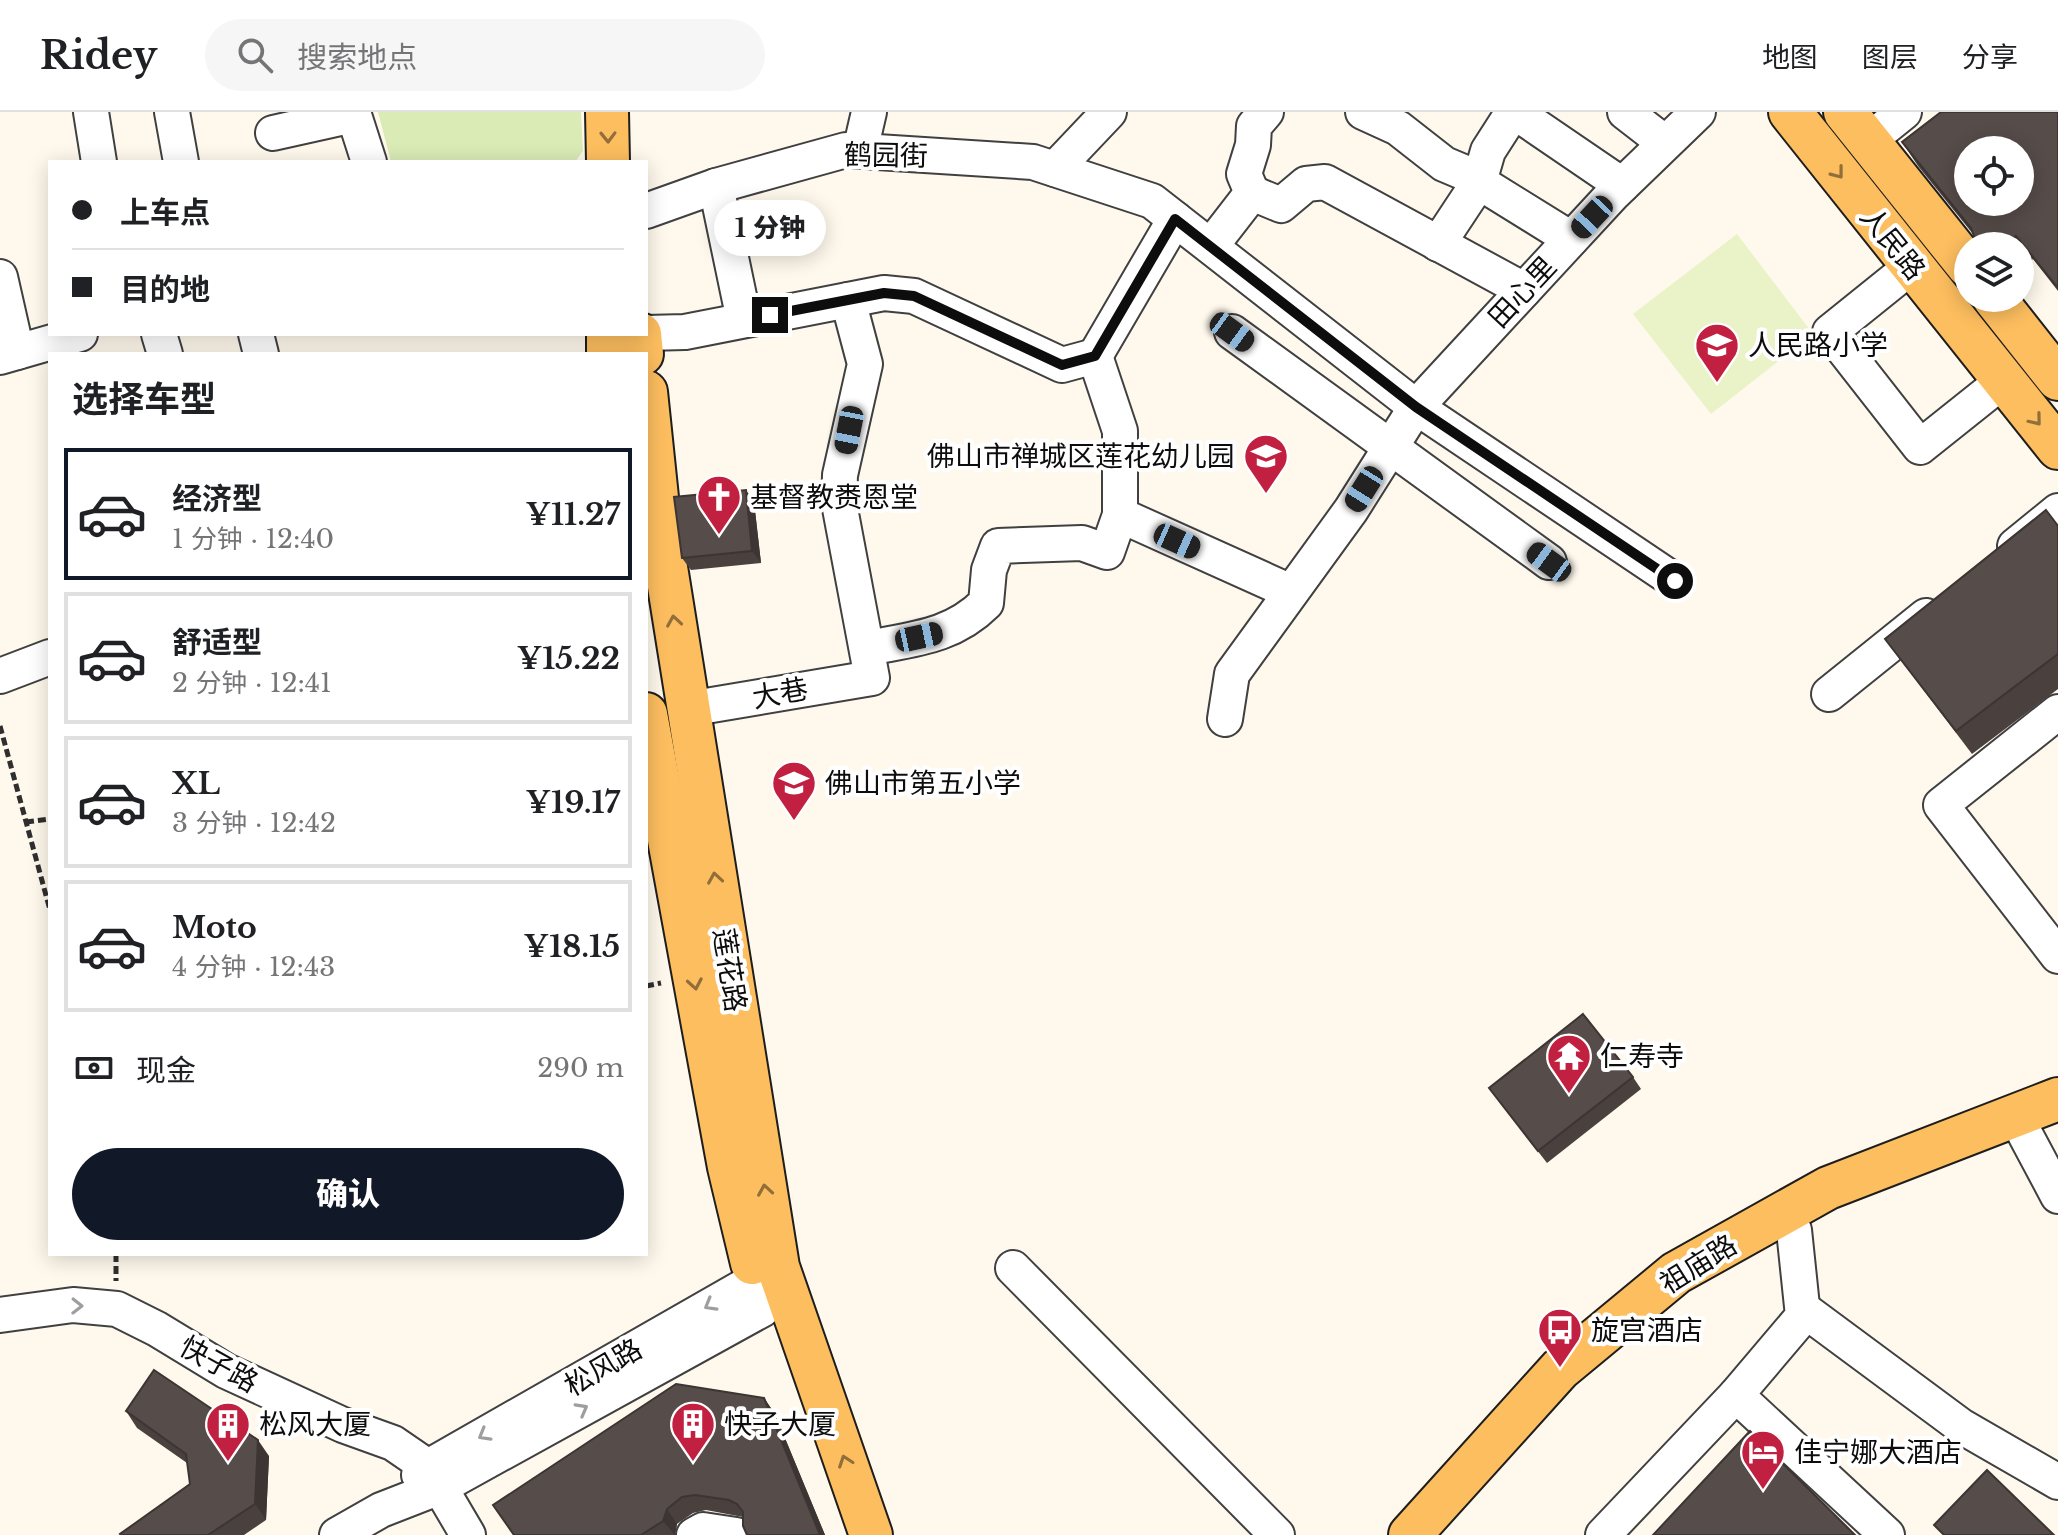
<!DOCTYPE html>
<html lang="zh">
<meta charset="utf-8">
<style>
:root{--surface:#fff;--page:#f6f6f6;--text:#202124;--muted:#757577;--line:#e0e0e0;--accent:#111827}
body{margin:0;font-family:"Libre Baskerville","Noto Sans SC",serif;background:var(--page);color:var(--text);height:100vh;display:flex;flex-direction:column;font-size:30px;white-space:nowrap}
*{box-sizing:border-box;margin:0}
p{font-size:26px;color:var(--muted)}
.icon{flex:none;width:44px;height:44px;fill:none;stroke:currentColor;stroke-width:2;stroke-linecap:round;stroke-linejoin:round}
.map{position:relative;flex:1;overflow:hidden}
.sheet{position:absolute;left:48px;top:240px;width:600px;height:904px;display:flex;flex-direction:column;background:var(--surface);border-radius:0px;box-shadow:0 4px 20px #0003}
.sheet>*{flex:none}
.hud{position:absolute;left:48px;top:48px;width:600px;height:176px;border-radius:0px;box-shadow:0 4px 20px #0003;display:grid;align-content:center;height:176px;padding:0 24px;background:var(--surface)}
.controls{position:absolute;left:1954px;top:24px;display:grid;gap:16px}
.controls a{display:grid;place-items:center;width:80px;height:80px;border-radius:50%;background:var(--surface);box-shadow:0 4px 20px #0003;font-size:40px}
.end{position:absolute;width:36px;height:36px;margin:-18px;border:10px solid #0d0d0d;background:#fff;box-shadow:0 0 0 4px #fff}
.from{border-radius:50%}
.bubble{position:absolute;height:56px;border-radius:28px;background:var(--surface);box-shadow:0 4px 20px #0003;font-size:26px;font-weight:800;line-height:56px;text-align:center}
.car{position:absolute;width:24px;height:48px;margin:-24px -12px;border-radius:10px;box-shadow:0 0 6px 2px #0007;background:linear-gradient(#222 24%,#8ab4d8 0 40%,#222 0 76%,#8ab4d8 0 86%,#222 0)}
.hud b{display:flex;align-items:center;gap:28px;height:76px;font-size:30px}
.hud b+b{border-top:2px solid var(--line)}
.hud i{width:20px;height:20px;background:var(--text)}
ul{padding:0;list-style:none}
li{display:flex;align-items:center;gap:24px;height:132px;margin:0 16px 12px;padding:0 8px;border:4px solid var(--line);border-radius:0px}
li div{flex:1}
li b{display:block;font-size:30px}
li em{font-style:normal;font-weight:800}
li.on{border-color:var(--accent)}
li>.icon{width:72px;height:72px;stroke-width:1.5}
h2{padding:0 24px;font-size:36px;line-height:96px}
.pay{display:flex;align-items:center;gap:20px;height:88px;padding:0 24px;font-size:30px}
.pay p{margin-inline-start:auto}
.action{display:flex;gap:16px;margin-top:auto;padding:16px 24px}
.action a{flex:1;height:92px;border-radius:48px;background:var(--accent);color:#fff;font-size:32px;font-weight:800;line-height:92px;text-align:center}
header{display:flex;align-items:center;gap:48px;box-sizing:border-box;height:112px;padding:0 40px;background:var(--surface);border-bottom:2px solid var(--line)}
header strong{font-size:38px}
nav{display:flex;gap:44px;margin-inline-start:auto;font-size:28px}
.search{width:560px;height:72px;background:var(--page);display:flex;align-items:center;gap:20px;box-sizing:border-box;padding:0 28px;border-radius:44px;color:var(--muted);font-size:30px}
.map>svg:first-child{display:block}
.green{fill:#daebb6}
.pitch{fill:#eaf2c8}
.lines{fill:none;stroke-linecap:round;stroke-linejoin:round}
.minor-casing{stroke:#404040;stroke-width:38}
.major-casing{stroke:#1e1e1e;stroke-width:46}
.path{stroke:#2f2f2f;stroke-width:5;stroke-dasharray:8 4;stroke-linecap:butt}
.minor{stroke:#fff;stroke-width:34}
.major{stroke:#fdbe5f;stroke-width:42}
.wall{fill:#4a413f}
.shaded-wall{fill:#3c3533}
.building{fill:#564c49;stroke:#3c3533;stroke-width:2;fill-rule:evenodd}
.oneway{stroke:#916e3a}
.oneway2{stroke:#9e9e9e}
.route{stroke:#0d0d0d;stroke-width:10}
.labels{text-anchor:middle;stroke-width:8;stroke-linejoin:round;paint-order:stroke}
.street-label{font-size:28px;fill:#0d0d0d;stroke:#fff}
.poi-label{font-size:28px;fill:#0d0d0d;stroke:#fff;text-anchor:start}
</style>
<header>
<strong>Ridey</strong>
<div class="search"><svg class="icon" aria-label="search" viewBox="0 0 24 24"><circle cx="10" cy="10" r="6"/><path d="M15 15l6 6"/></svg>搜索地点</div>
<nav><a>地图</a><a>图层</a><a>分享</a></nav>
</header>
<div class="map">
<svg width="2058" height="1423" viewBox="0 0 2058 1423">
<rect width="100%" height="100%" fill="#fff9ed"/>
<polygon class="green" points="378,0 581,0 583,39 575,50 391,50"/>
<polygon class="pitch" points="1737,122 1813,222 1711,302 1633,202"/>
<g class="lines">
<g class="minor-casing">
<g id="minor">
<polyline points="91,0 99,50"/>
<polyline points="172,0 181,50"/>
<polyline points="353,0 369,50"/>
<polyline points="1363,0 1398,16 1444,52 1463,60 1571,127"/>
<polyline points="1515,0 1622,73"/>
<polyline points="1625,0 1665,31"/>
<polyline points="273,21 354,3"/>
<polyline points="1868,29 1904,0"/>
<polyline points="860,39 869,0"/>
<polyline points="1055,57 1109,0"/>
<polyline points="716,74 744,208"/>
<polyline points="1252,81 1281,93 1306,72 1325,70 1524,178"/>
<polyline points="646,99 716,74 846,38 1033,50 1152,89 1416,295 1675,469"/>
<polyline points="1438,132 1479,70 1488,39 1513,0"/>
<polyline points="1211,134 1252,81 1244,62 1253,33 1254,14 1266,0"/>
<polyline points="1912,154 1830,220 1920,335 2004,268"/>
<polyline points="0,165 17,240"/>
<polyline points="1232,220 1549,450"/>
<polyline points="646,221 685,220 884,181 914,184 1062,253 1095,244"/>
<polyline points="159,222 165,242"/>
<polyline points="256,222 261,242"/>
<polyline points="1095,244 1175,107"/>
<polyline points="0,245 80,222"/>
<polyline points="1120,403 1291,480"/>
<polyline points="2015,434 2058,399"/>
<path d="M868,536C913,527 952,525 986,491L989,458L998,434L1082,431L1107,440L1120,403V319L1095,244"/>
<polyline points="0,564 50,545"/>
<polyline points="1829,582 1926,504"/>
<polyline points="688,597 872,566 839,391 840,363 865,252 848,188"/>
<polyline points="2058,600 1941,693 2058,844"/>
<polyline points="1225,607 1232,562 1351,398 1416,295 1613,82 1698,0"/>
<polyline points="2025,1022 2058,1084"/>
<polyline points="1794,1118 1803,1204 1736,1283 1887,1423"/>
<polyline points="1013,1156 1277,1423"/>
<polyline points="1803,1197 1961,1314 2058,1370"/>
<polyline points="0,1203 73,1193 117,1197 157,1217 226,1259 343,1313 393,1331 428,1355 468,1423"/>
<polyline points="419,1363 428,1355 778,1155"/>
<polyline points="337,1423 381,1398 440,1375 763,1197"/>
<polyline points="694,1423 703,1418 736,1423"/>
<polyline points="1603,1423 1736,1283"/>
</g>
</g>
<g class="major-casing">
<g id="major">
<polyline points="607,0 608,50"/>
<polyline points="1790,0 2058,336"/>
<polyline points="1845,0 1968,154"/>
<polyline points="1994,186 2058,267"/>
<polyline points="640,222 642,242"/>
<polyline points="608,242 608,222"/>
<polyline points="646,280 661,424 778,1155 871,1423"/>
<polyline points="646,602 729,1055 752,1151"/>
<polyline points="1410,1423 1560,1257 1676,1161 1828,1076 2058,987"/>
</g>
</g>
<g class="path">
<polyline points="0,614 50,798"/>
<polyline points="26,710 50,707"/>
<polyline points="646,874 661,871"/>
<polyline points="116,1142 116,1169"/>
</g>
<use href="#minor" class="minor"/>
<use href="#major" class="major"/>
</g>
<g class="wall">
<polygon points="2058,0 2058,179 2033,147 2020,156 2020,134 1975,134 1975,127 1973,122 1918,54 1902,30"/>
<polygon points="754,390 761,451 691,458 682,446"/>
<polygon points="2058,414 2058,577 1972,642 1885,527"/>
<polygon points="1633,965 1641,977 1547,1051 1489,976"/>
<polygon points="764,1286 775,1302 825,1423 747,1423 743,1405 706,1398 693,1401 677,1412 675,1423 514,1423"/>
<polygon points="126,1299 269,1344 266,1408 244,1423 121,1423 190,1372 187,1351 137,1316"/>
</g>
<g class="shaded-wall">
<polygon points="746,378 754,390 761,451 752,439"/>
<polygon points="764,1286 775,1302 825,1423 820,1423"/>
<polygon points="258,1328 269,1344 266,1408 255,1392"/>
<polygon points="667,1397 677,1412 675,1423 663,1409"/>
</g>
<g class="building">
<path d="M1941,0H2058V176L2016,124L2002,134H1975V127L1971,116L1902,30ZM1968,38H2020V90H1968Z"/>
<polygon points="746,378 752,439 682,446 674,385"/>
<polygon points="2046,398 2058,414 2058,542 1956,619 1885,527"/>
<polygon points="1583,902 1633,965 1538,1039 1489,976"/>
<polygon points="154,1258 258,1328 255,1392 208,1423 121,1423 120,1422 190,1372 186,1342 126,1299"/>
<polygon points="676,1272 764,1286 820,1423 747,1423 743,1414 743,1400 737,1392 729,1388 695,1383 682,1385 667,1397 663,1409 641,1423 514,1423 493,1393"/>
<polygon points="1750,1319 1855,1423 1653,1423"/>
<polygon points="1987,1358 2054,1423 1944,1423 1934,1413"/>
</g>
<defs><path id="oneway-chevron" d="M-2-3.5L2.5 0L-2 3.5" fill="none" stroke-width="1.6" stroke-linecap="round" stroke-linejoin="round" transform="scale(2)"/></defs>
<g class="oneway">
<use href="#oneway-chevron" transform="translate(608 25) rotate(89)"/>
<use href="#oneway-chevron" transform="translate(1838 61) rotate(52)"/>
<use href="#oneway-chevron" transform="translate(2036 308) rotate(51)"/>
<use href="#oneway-chevron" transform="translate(674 509) rotate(-99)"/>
<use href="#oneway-chevron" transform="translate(715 766) rotate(-99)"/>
<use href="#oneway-chevron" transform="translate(695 872) rotate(80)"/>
<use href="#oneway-chevron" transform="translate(765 1078) rotate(-99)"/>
<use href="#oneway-chevron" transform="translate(845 1349) rotate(-109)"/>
</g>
<g class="oneway2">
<use href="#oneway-chevron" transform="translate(710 1193) rotate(150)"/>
<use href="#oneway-chevron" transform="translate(77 1194) rotate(1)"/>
<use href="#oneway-chevron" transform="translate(582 1297) rotate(-29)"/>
<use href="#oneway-chevron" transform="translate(484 1323) rotate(150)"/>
</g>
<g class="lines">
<polyline class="route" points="770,203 884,181 914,184 1062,253 1095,244 1175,107 1416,295 1675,469"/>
</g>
<defs>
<g id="school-pin" transform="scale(2.3)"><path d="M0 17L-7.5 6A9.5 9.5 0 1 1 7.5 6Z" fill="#c22041" stroke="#fff"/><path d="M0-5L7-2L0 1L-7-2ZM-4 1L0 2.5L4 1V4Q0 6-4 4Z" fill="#fff"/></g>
<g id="church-pin" transform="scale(2.3)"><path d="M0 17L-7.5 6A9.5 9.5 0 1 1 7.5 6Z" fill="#c22041" stroke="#fff"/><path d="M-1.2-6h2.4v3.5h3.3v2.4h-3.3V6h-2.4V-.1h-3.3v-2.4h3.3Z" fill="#fff"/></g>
<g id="temple-pin" transform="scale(2.3)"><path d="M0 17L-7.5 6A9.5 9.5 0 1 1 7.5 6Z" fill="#c22041" stroke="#fff"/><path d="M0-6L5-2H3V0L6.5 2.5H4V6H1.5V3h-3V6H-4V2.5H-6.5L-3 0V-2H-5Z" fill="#fff"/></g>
<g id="bus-pin" transform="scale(2.3)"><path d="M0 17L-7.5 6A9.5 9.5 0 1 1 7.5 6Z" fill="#c22041" stroke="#fff"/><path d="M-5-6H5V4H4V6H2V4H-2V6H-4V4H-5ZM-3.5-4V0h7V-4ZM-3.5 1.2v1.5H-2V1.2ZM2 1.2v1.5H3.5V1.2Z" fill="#fff"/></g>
<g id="building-pin" transform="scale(2.3)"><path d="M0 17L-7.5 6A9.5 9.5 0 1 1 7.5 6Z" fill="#c22041" stroke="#fff"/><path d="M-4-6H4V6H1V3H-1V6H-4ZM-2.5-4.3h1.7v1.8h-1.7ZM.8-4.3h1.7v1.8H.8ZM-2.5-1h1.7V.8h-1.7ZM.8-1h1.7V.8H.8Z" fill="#fff"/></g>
<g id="hotel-pin" transform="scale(2.3)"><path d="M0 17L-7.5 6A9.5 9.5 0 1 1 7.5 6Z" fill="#c22041" stroke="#fff"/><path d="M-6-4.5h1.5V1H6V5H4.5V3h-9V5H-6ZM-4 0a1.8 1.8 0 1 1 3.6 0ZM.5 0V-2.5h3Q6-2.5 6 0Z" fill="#fff"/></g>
</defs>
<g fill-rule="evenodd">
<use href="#school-pin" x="1717" y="233"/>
<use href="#school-pin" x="1266" y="344"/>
<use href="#church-pin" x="719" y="385"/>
<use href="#school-pin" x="794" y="671"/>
<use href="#temple-pin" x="1569" y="944"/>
<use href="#bus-pin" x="1560" y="1218"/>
<use href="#building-pin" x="228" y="1312"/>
<use href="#building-pin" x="693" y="1312"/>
<use href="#hotel-pin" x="1763" y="1340"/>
</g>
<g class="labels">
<g class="street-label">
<text transform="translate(886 43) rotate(1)" y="10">鹤园街</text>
<text transform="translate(1893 131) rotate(51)" y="10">人民路</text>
<text transform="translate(1522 180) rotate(-47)" y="10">田心里</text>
<text transform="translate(780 581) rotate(-10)" y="10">大巷</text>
<text transform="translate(730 858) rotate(81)" y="10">莲花路</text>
<text transform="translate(1698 1152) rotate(-32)" y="10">祖庙路</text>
<text transform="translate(219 1252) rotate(29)" y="10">快子路</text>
<text transform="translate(603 1255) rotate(-30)" y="10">松风路</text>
</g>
<g class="poi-label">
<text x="1748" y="243">人民路小学</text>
<text x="1235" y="354" text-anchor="end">佛山市禅城区莲花幼儿园</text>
<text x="750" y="395">基督教赉恩堂</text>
<text x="825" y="681">佛山市第五小学</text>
<text x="1600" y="954">仁寿寺</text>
<text x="1591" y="1228">旋宫酒店</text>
<text x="259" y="1322">松风大厦</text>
<text x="724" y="1322">快子大厦</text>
<text x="1794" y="1350">佳宁娜大酒店</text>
</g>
</g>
</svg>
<div class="controls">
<a><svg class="icon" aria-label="locate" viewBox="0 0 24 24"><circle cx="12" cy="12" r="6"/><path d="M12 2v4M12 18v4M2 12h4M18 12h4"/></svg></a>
<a><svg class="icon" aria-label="layers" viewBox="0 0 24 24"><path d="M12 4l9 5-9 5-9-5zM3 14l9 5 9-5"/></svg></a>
</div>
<i class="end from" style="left:1675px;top:469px"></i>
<i class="end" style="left:770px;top:203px"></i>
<div class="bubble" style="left:714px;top:88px;width:112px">1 分钟</div>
<i class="car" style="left:1592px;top:105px;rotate:223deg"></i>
<i class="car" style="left:1232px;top:220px;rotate:126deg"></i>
<i class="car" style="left:849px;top:318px;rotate:191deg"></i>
<i class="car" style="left:1364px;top:377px;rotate:212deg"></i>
<i class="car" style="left:1177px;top:429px;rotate:114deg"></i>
<i class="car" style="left:1549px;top:450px;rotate:306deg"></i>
<i class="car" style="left:919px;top:525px;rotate:78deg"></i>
<div class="hud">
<b><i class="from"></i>上车点</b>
<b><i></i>目的地</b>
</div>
<section class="sheet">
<h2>选择车型</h2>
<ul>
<li class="on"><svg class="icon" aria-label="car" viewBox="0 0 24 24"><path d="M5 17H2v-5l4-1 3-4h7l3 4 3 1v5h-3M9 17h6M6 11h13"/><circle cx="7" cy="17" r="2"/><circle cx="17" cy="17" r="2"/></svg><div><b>经济型</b><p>1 分钟 · 12:40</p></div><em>¥11.27</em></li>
<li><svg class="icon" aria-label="car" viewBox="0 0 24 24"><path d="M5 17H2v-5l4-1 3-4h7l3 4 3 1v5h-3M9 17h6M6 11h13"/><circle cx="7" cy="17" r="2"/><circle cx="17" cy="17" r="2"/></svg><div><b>舒适型</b><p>2 分钟 · 12:41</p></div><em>¥15.22</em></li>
<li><svg class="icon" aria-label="car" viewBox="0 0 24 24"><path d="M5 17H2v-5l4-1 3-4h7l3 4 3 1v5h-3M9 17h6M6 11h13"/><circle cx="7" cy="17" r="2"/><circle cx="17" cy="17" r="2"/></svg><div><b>XL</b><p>3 分钟 · 12:42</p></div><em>¥19.17</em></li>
<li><svg class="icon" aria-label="car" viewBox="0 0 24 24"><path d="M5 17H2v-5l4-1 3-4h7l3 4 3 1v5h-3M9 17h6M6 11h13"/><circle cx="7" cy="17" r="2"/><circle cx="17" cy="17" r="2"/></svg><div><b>Moto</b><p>4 分钟 · 12:43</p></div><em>¥18.15</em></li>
</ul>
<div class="pay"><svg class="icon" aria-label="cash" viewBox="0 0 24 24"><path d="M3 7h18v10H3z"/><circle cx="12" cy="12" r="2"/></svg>现金<p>290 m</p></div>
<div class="action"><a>确认</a></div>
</section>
</div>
